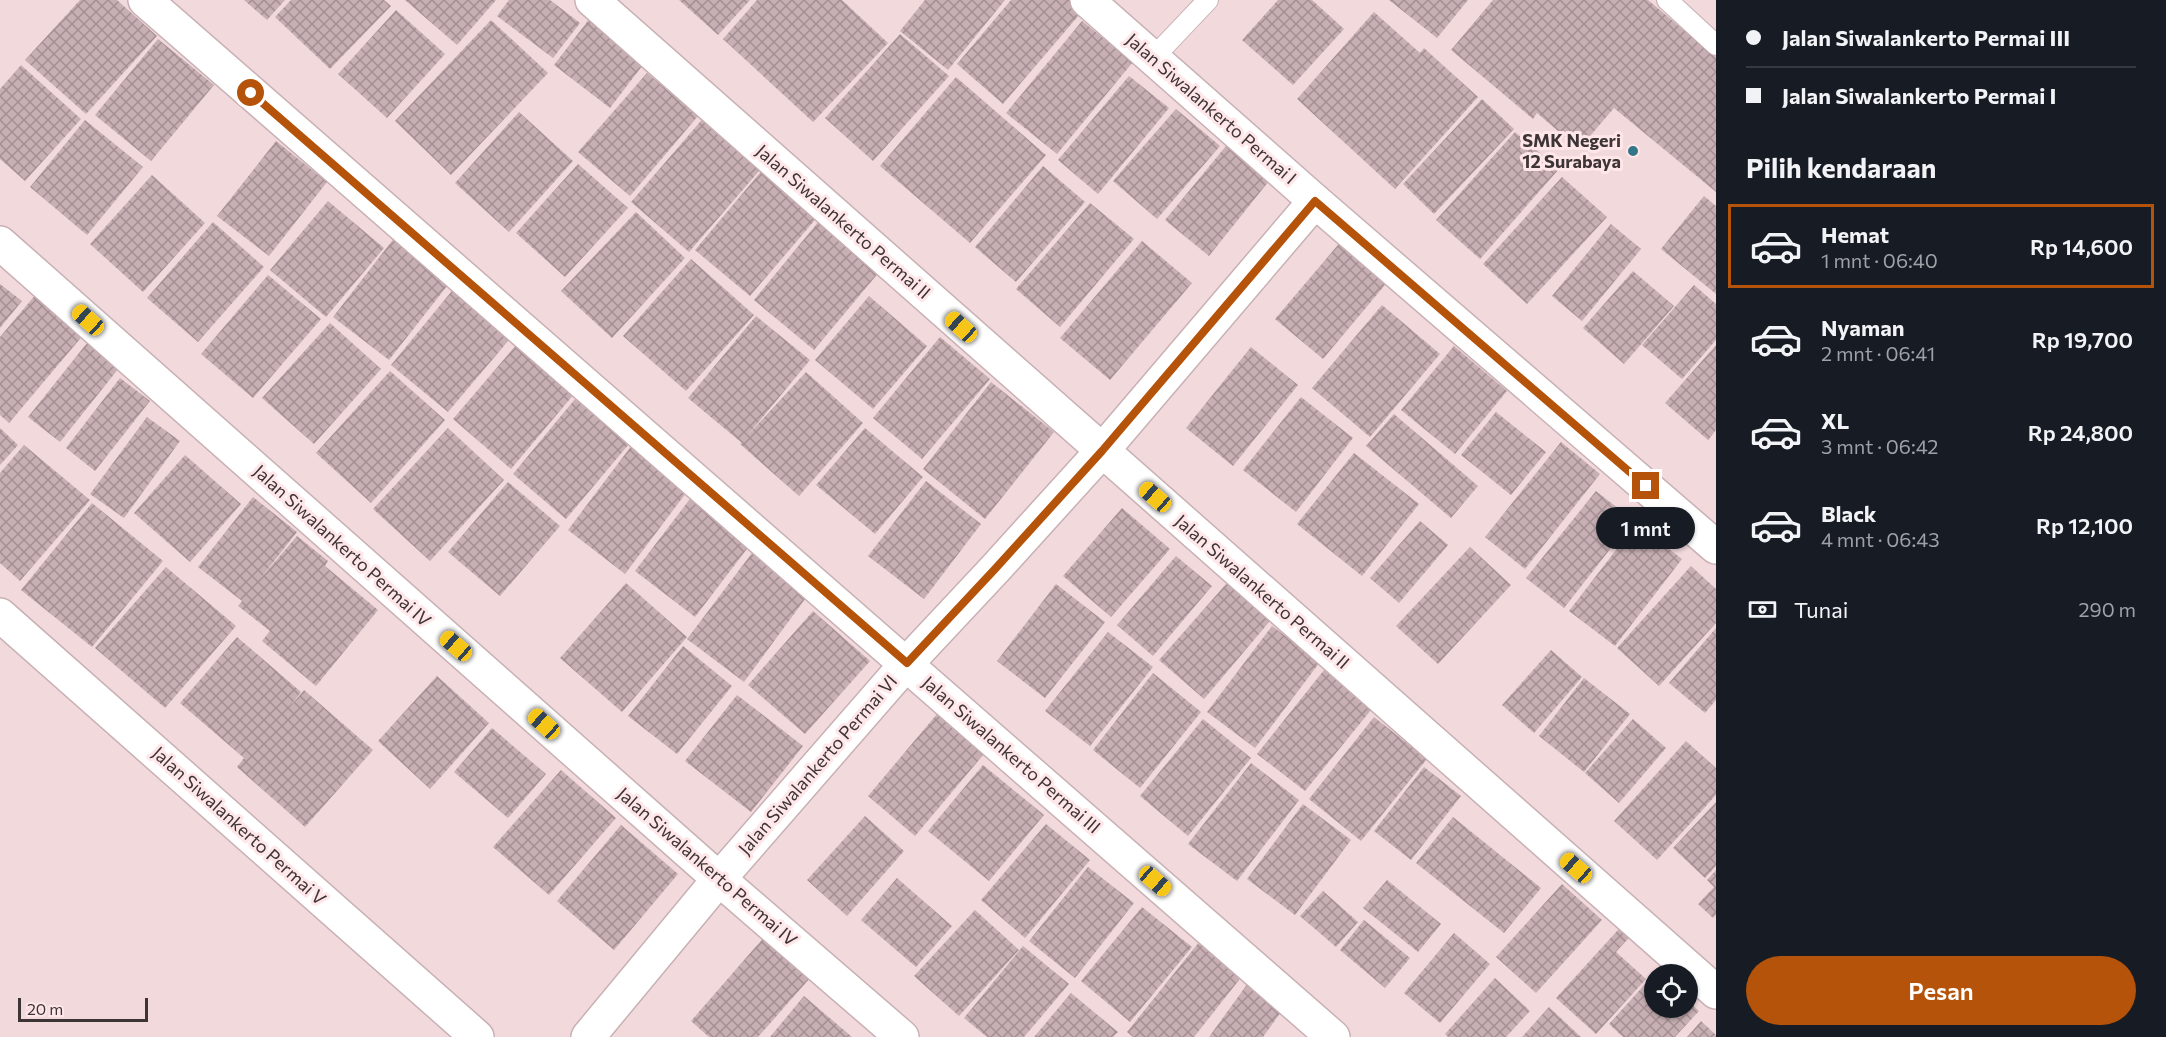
<!DOCTYPE html>
<html lang="id">
<meta charset="utf-8">
<style>
:root{--surface:#171b24;--page:#242831;--text:#f1f3f6;--muted:#9ea1a6;--line:#363941;--accent:#b45309}
body{margin:0;font-family:Commissioner,sans-serif;background:var(--page);color:var(--text);height:100vh;display:flex;flex-direction:column;font-size:22px;white-space:nowrap}
*{box-sizing:border-box;margin:0}
p{font-size:20px;color:var(--muted)}
.icon{flex:none;width:33px;height:33px;fill:none;stroke:currentColor;stroke-width:2;stroke-linecap:round;stroke-linejoin:round}
.map{position:relative;flex:1;overflow:hidden}
.panel{display:flex;flex-direction:column;background:var(--surface);width:450px}
.panel>*{flex:none}
.banner{display:grid;align-content:center;height:132px;padding:0 30px;background:var(--surface)}
.fabs{position:absolute;left:1644px;top:964px;display:grid;gap:12px}
.fabs a{display:grid;place-items:center;width:54px;height:54px;border-radius:50%;background:var(--surface);box-shadow:0 2px 4px #0004;font-size:30px}
.scale{position:absolute;left:18px;bottom:15px;width:130px;box-sizing:border-box;padding-left:6px;border:3px solid #3d3435;border-top:0;font-size:16px;line-height:21px;white-space:nowrap;color:#3d3435;-webkit-text-stroke:4px #ffe6e9;paint-order:stroke}
.end{position:absolute;width:27px;height:27px;margin:-14px;border:8px solid #b45309;background:#fff;box-shadow:0 0 0 3px #fff}
.from{border-radius:50%}
.bubble{position:absolute;height:42px;border-radius:21px;background:var(--surface);box-shadow:0 2px 4px #0004;font-size:20px;font-weight:600;line-height:42px;text-align:center}
.car{position:absolute;width:18px;height:36px;margin:-18px -9px;border-radius:8px;box-shadow:0 0 4px 2px #0007;background:linear-gradient(#f5c518 24%,#345 0 40%,#f5c518 0 76%,#345 0 86%,#f5c518 0)}
.banner b{display:flex;align-items:center;gap:21px;height:57px;font-size:22px}
.banner b+b{border-top:2px solid var(--line)}
.banner i{width:15px;height:15px;background:var(--text)}
ul{padding:0;list-style:none}
li{display:flex;align-items:center;gap:18px;height:84px;margin:0 12px 9px;padding:0 18px;border:3px solid transparent;border-radius:0px}
li div{flex:1}
li b{display:block;font-size:22px}
li em{font-style:normal;font-weight:600}
li.active{border-color:var(--accent)}
li>.icon{width:54px;height:54px;stroke-width:1.5}
h2{padding:0 30px;font-size:27px;line-height:72px}
.pay{display:flex;align-items:center;gap:15px;height:66px;padding:0 30px;font-size:22px}
.pay p{margin-inline-start:auto}
.action{display:flex;gap:12px;margin-top:auto;padding:12px 30px}
.action a{flex:1;height:69px;border-radius:36px;background:var(--accent);color:#fff;font-size:24px;font-weight:600;line-height:69px;text-align:center}
main{display:flex;flex:1;min-height:0}
.map>svg:first-child{display:block}
.building{fill:url(#building-cross-hatch)}
.lines{fill:none;stroke-linecap:round;stroke-linejoin:round}
.service-casing{stroke:#c8b0b4;stroke-width:22}
.minor-casing{stroke:#c8b0b4;stroke-width:36}
.service{stroke:#fff;stroke-width:20}
.minor{stroke:#fff;stroke-width:33}
.route{stroke:#b45309;stroke-width:8}
.poi-dot{fill:#337787;stroke:#ffe6e9;stroke-width:2}
.labels{text-anchor:middle;stroke-width:6;stroke-linejoin:round;paint-order:stroke}
.street-label{font-size:18px;fill:#3d3435;stroke:#ffe6e9}
.poi-label{font-size:18px;font-weight:bold;fill:#3d3435;stroke:#ffe6e9;text-anchor:end}
</style>
<main>
<div class="map">
<svg width="1716" height="1037" viewBox="0 0 1716 1037">
<defs>
<pattern id="building-cross-hatch" width="8" height="8" patternUnits="userSpaceOnUse" patternTransform="scale(1.5)"><rect width="8" height="8" fill="#c7afb3"/><path d="M0 0l8 8M0 8l8-8" fill="none" stroke="#a38f92"/></pattern>
</defs>
<rect width="100%" height="100%" fill="#f1d9dc"/>
<g class="building">
<polygon points="80,0 117,0 157,36 86,114 25,60"/>
<polygon points="244,0 285,0 267,20"/>
<polygon points="291,0 384,0 391,6 330,69 275,17"/>
<polygon points="405,0 496,0 457,45"/>
<polygon points="509,0 550,0 580,23 553,58 497,16"/>
<polygon points="679,0 750,0 718,35"/>
<polygon points="757,0 842,0 888,43 813,122 723,39"/>
<polygon points="925,0 1005,0 948,70 900,31"/>
<polygon points="1011,0 1077,0 1086,7 1003,104 957,64"/>
<polygon points="1278,0 1312,0 1344,29 1293,85 1242,40"/>
<polygon points="1389,0 1468,0 1437,38"/>
<polygon points="1493,0 1648,0 1716,57 1716,192 1614,108 1579,149 1537,113 1533,119 1451,50"/>
<polygon points="396,10 445,54 387,118 338,74"/>
<polygon points="1374,12 1420,53 1424,48 1478,97 1395,189 1297,99"/>
<polygon points="590,18 646,61 610,108 554,65"/>
<polygon points="491,20 548,73 451,175 395,121"/>
<polygon points="1082,21 1133,62 1057,154 1006,113"/>
<polygon points="900,34 949,76 873,161 825,118"/>
<polygon points="158,39 214,85 151,161 95,115"/>
<polygon points="21,65 81,119 25,181 0,159 0,89"/>
<polygon points="647,73 698,116 630,196 578,152"/>
<polygon points="1129,76 1169,108 1098,194 1058,160"/>
<polygon points="956,77 1046,155 970,243 880,166"/>
<polygon points="1482,99 1514,129 1434,214 1403,184"/>
<polygon points="1176,109 1220,146 1157,219 1113,181"/>
<polygon points="519,112 573,161 509,232 455,183"/>
<polygon points="706,115 765,164 689,252 631,202"/>
<polygon points="85,120 143,167 87,235 30,187"/>
<polygon points="1515,132 1559,169 1480,259 1436,220"/>
<polygon points="276,141 327,182 269,256 217,216"/>
<polygon points="1226,146 1269,181 1209,256 1165,220"/>
<polygon points="578,164 628,208 565,277 516,233"/>
<polygon points="1043,166 1085,202 1016,282 975,247"/>
<polygon points="764,168 820,214 750,296 695,250"/>
<polygon points="152,175 205,223 143,292 90,244"/>
<polygon points="1562,177 1607,217 1527,304 1483,264"/>
<polygon points="1704,196 1716,206 1716,294 1661,249"/>
<polygon points="328,201 384,248 326,317 270,270"/>
<polygon points="1090,203 1134,239 1060,327 1016,289"/>
<polygon points="636,212 685,258 612,338 561,291"/>
<polygon points="819,221 880,271 814,350 754,300"/>
<polygon points="213,222 264,267 198,342 147,298"/>
<polygon points="1611,224 1641,249 1582,321 1552,296"/>
<polygon points="395,237 451,281 389,360 333,317"/>
<polygon points="1343,239 1390,279 1323,359 1275,319"/>
<polygon points="1142,241 1192,283 1110,380 1060,338"/>
<polygon points="691,259 754,315 686,391 623,336"/>
<polygon points="1633,271 1674,306 1624,364 1583,328"/>
<polygon points="268,275 321,319 253,398 201,354"/>
<polygon points="0,284 22,301 0,328"/>
<polygon points="1694,285 1716,304 1716,340 1682,379 1642,345"/>
<polygon points="456,286 514,334 448,412 391,365"/>
<polygon points="37,293 85,333 9,423 0,415 0,337"/>
<polygon points="869,296 927,346 873,409 815,360"/>
<polygon points="1382,305 1440,354 1370,437 1312,388"/>
<polygon points="756,316 810,360 747,436 806,372 863,423 799,496 740,444 742,443 688,398"/>
<polygon points="330,323 381,369 314,444 262,398"/>
<polygon points="940,337 990,379 922,459 873,418"/>
<polygon points="91,338 123,363 60,442 28,417"/>
<polygon points="517,344 575,393 511,469 453,419"/>
<polygon points="1716,345 1716,430 1708,440 1665,403"/>
<polygon points="1454,346 1507,391 1455,454 1401,410"/>
<polygon points="1251,347 1298,385 1233,466 1186,428"/>
<polygon points="390,371 445,420 371,503 316,453"/>
<polygon points="120,378 150,401 95,471 66,448"/>
<polygon points="991,382 1054,432 985,519 923,469"/>
<polygon points="1301,397 1353,438 1296,512 1243,470"/>
<polygon points="575,399 629,444 566,519 513,474"/>
<polygon points="1496,412 1546,452 1511,495 1461,455"/>
<polygon points="1394,414 1478,486 1451,518 1366,446"/>
<polygon points="147,417 180,441 124,518 90,494"/>
<polygon points="0,428 18,445 0,465"/>
<polygon points="448,428 504,480 430,561 373,509"/>
<polygon points="865,428 923,477 875,534 816,485"/>
<polygon points="1561,442 1600,474 1525,569 1485,537"/>
<polygon points="24,445 90,500 20,581 0,563 0,473"/>
<polygon points="632,445 689,489 625,574 568,530"/>
<polygon points="1354,453 1419,504 1362,576 1297,524"/>
<polygon points="185,455 241,504 190,562 134,513"/>
<polygon points="926,481 981,524 924,599 868,556"/>
<polygon points="508,482 560,526 500,596 448,552"/>
<polygon points="696,491 756,537 695,617 635,571"/>
<polygon points="1596,491 1633,520 1564,608 1526,578"/>
<polygon points="253,497 297,532 260,579 297,536 328,561 325,566 378,610 316,686 262,641 270,631 238,606 242,601 198,567"/>
<polygon points="92,503 163,561 92,647 21,590"/>
<polygon points="1122,508 1170,549 1111,617 1063,576"/>
<polygon points="1420,521 1448,545 1399,603 1370,578"/>
<polygon points="1636,524 1682,559 1615,646 1569,611"/>
<polygon points="1470,547 1511,585 1438,664 1396,626"/>
<polygon points="752,553 808,595 744,682 687,639"/>
<polygon points="1176,556 1212,586 1153,656 1117,625"/>
<polygon points="1691,566 1716,589 1716,623 1659,686 1617,648"/>
<polygon points="166,567 236,626 165,708 95,648"/>
<polygon points="626,583 687,637 622,712 560,658"/>
<polygon points="1227,583 1270,621 1204,699 1159,660"/>
<polygon points="1056,584 1105,622 1045,698 997,661"/>
<polygon points="813,611 870,661 805,734 748,685"/>
<polygon points="1272,626 1320,662 1255,748 1207,712"/>
<polygon points="1716,628 1716,700 1705,713 1669,683"/>
<polygon points="1108,632 1153,667 1090,746 1045,711"/>
<polygon points="237,637 301,692 289,708 304,690 373,750 305,827 237,767 244,758 180,703"/>
<polygon points="683,646 732,686 677,754 628,716"/>
<polygon points="1551,650 1582,677 1534,733 1502,705"/>
<polygon points="1332,660 1380,699 1305,791 1257,754"/>
<polygon points="1153,673 1201,712 1140,788 1093,750"/>
<polygon points="437,676 489,723 430,789 378,741"/>
<polygon points="1584,678 1630,714 1584,772 1539,736"/>
<polygon points="737,695 803,746 751,812 685,761"/>
<polygon points="937,714 984,754 915,836 868,796"/>
<polygon points="1374,717 1427,759 1361,841 1309,799"/>
<polygon points="1203,719 1251,758 1188,836 1140,796"/>
<polygon points="1633,719 1666,748 1619,803 1585,773"/>
<polygon points="492,728 546,774 508,818 454,772"/>
<polygon points="1686,741 1716,768 1716,795 1657,860 1614,821"/>
<polygon points="1251,763 1299,800 1237,881 1188,844"/>
<polygon points="983,765 1044,815 989,881 928,831"/>
<polygon points="1424,767 1461,796 1411,860 1374,831"/>
<polygon points="561,770 616,818 549,895 493,847"/>
<polygon points="1716,802 1716,866 1705,878 1673,848"/>
<polygon points="1303,804 1351,840 1295,915 1247,879"/>
<polygon points="865,816 904,851 847,916 807,880"/>
<polygon points="1453,817 1541,888 1504,933 1416,863"/>
<polygon points="1046,824 1090,860 1025,938 981,900"/>
<polygon points="621,825 678,874 614,950 557,901"/>
<polygon points="1088,867 1134,903 1075,978 1029,941"/>
<polygon points="1716,870 1716,915 1713,918 1698,904 1714,887 1707,880"/>
<polygon points="897,878 952,926 916,967 861,920"/>
<polygon points="1387,880 1441,924 1418,952 1363,908"/>
<polygon points="1562,884 1602,920 1536,993 1496,957"/>
<polygon points="1323,891 1358,922 1336,947 1300,916"/>
<polygon points="1142,907 1192,947 1130,1022 1081,981"/>
<polygon points="975,910 1019,950 959,1016 914,976"/>
<polygon points="1364,920 1410,958 1385,988 1340,950"/>
<polygon points="1627,920 1637,929 1616,952 1646,979 1596,1034 1556,998"/>
<polygon points="1454,933 1490,964 1440,1023 1404,993"/>
<polygon points="765,936 811,977 758,1037 709,1037 691,1021"/>
<polygon points="1204,936 1247,970 1194,1037 1133,1037 1127,1032"/>
<polygon points="1023,946 1069,984 1024,1037 987,1037 964,1018"/>
<polygon points="1656,972 1659,975 1654,975 1654,1008 1688,1008 1688,1001 1699,1011 1675,1037 1623,1037 1609,1024"/>
<polygon points="1495,978 1530,1011 1506,1037 1448,1037 1445,1034"/>
<polygon points="1251,979 1286,1005 1263,1037 1209,1037"/>
<polygon points="1071,993 1118,1032 1113,1037 1034,1037"/>
<polygon points="804,996 852,1037 770,1037"/>
<polygon points="1549,1007 1581,1037 1522,1037"/>
<polygon points="1701,1021 1716,1035 1716,1037 1687,1037"/>
</g>
<g class="lines">
<g class="service-casing">
<g id="service">
<polyline points="1667,0 1716,45"/>
<polyline points="1153,58 1208,0"/>
</g>
</g>
<g class="minor-casing">
<g id="minor">
<polyline points="145,0 1333,1037"/>
<polyline points="592,0 1716,992"/>
<polyline points="1087,0 1315,201 1716,547"/>
<polyline points="0,243 719,879 902,1037"/>
<polyline points="0,615 477,1037"/>
<polyline points="588,1037 719,879 907,663 995,569 1102,451 1315,201"/>
</g>
</g>
<use href="#service" class="service"/>
<use href="#minor" class="minor"/>
</g>
<g class="lines">
<polyline class="route" points="251,93 907,663 995,569 1102,451 1315,201 1646,486"/>
</g>
<circle class="poi-dot" cx="1633" cy="151" r="6"/>
<g class="labels">
<g class="street-label">
<text transform="translate(1211 109) rotate(41)" y="6">Jalan Siwalankerto Permai I</text>
<text transform="translate(843 222) rotate(41)" y="6">Jalan Siwalankerto Permai II</text>
<text transform="translate(342 546) rotate(42)" y="6">Jalan Siwalankerto Permai IV</text>
<text transform="translate(1262 592) rotate(41)" y="6">Jalan Siwalankerto Permai II</text>
<text transform="translate(1011 755) rotate(41)" y="6">Jalan Siwalankerto Permai III</text>
<text transform="translate(818 765) rotate(-49)" y="6">Jalan Siwalankerto Permai VI</text>
<text transform="translate(239 826) rotate(42)" y="6">Jalan Siwalankerto Permai V</text>
<text transform="translate(707 867) rotate(41)" y="6">Jalan Siwalankerto Permai IV</text>
</g>
<g class="poi-label">
<text x="1621" y="147">SMK Negeri<tspan x="1621" dy="21">12 Surabaya</tspan></text>
</g>
</g>
</svg>
<div class="fabs">
<a><svg class="icon" aria-label="locate" viewBox="0 0 24 24"><circle cx="12" cy="12" r="6"/><path d="M12 2v4M12 18v4M2 12h4M18 12h4"/></svg></a>
</div>
<div class="scale">20 m</div>
<i class="end from" style="left:251px;top:93px"></i>
<i class="end" style="left:1646px;top:486px"></i>
<div class="bubble" style="left:1596px;top:507px;width:99px">1 mnt</div>
<i class="car" style="left:88px;top:320px;rotate:312deg"></i>
<i class="car" style="left:961px;top:327px;rotate:312deg"></i>
<i class="car" style="left:1155px;top:497px;rotate:311deg"></i>
<i class="car" style="left:456px;top:646px;rotate:311deg"></i>
<i class="car" style="left:544px;top:724px;rotate:312deg"></i>
<i class="car" style="left:1576px;top:868px;rotate:311deg"></i>
<i class="car" style="left:1155px;top:881px;rotate:131deg"></i>
</div>
<section class="panel">
<div class="banner">
<b><i class="from"></i>Jalan Siwalankerto Permai III</b>
<b><i></i>Jalan Siwalankerto Permai I</b>
</div>
<h2>Pilih kendaraan</h2>
<ul>
<li class="active"><svg class="icon" aria-label="car" viewBox="0 0 24 24"><path d="M5 17H2v-5l4-1 3-4h7l3 4 3 1v5h-3M9 17h6M6 11h13"/><circle cx="7" cy="17" r="2"/><circle cx="17" cy="17" r="2"/></svg><div><b>Hemat</b><p>1 mnt · 06:40</p></div><em>Rp 14,600</em></li>
<li><svg class="icon" aria-label="car" viewBox="0 0 24 24"><path d="M5 17H2v-5l4-1 3-4h7l3 4 3 1v5h-3M9 17h6M6 11h13"/><circle cx="7" cy="17" r="2"/><circle cx="17" cy="17" r="2"/></svg><div><b>Nyaman</b><p>2 mnt · 06:41</p></div><em>Rp 19,700</em></li>
<li><svg class="icon" aria-label="car" viewBox="0 0 24 24"><path d="M5 17H2v-5l4-1 3-4h7l3 4 3 1v5h-3M9 17h6M6 11h13"/><circle cx="7" cy="17" r="2"/><circle cx="17" cy="17" r="2"/></svg><div><b>XL</b><p>3 mnt · 06:42</p></div><em>Rp 24,800</em></li>
<li><svg class="icon" aria-label="car" viewBox="0 0 24 24"><path d="M5 17H2v-5l4-1 3-4h7l3 4 3 1v5h-3M9 17h6M6 11h13"/><circle cx="7" cy="17" r="2"/><circle cx="17" cy="17" r="2"/></svg><div><b>Black</b><p>4 mnt · 06:43</p></div><em>Rp 12,100</em></li>
</ul>
<div class="pay"><svg class="icon" aria-label="cash" viewBox="0 0 24 24"><path d="M3 7h18v10H3z"/><circle cx="12" cy="12" r="2"/></svg>Tunai<p>290 m</p></div>
<div class="action"><a>Pesan</a></div>
</section>
</main>
